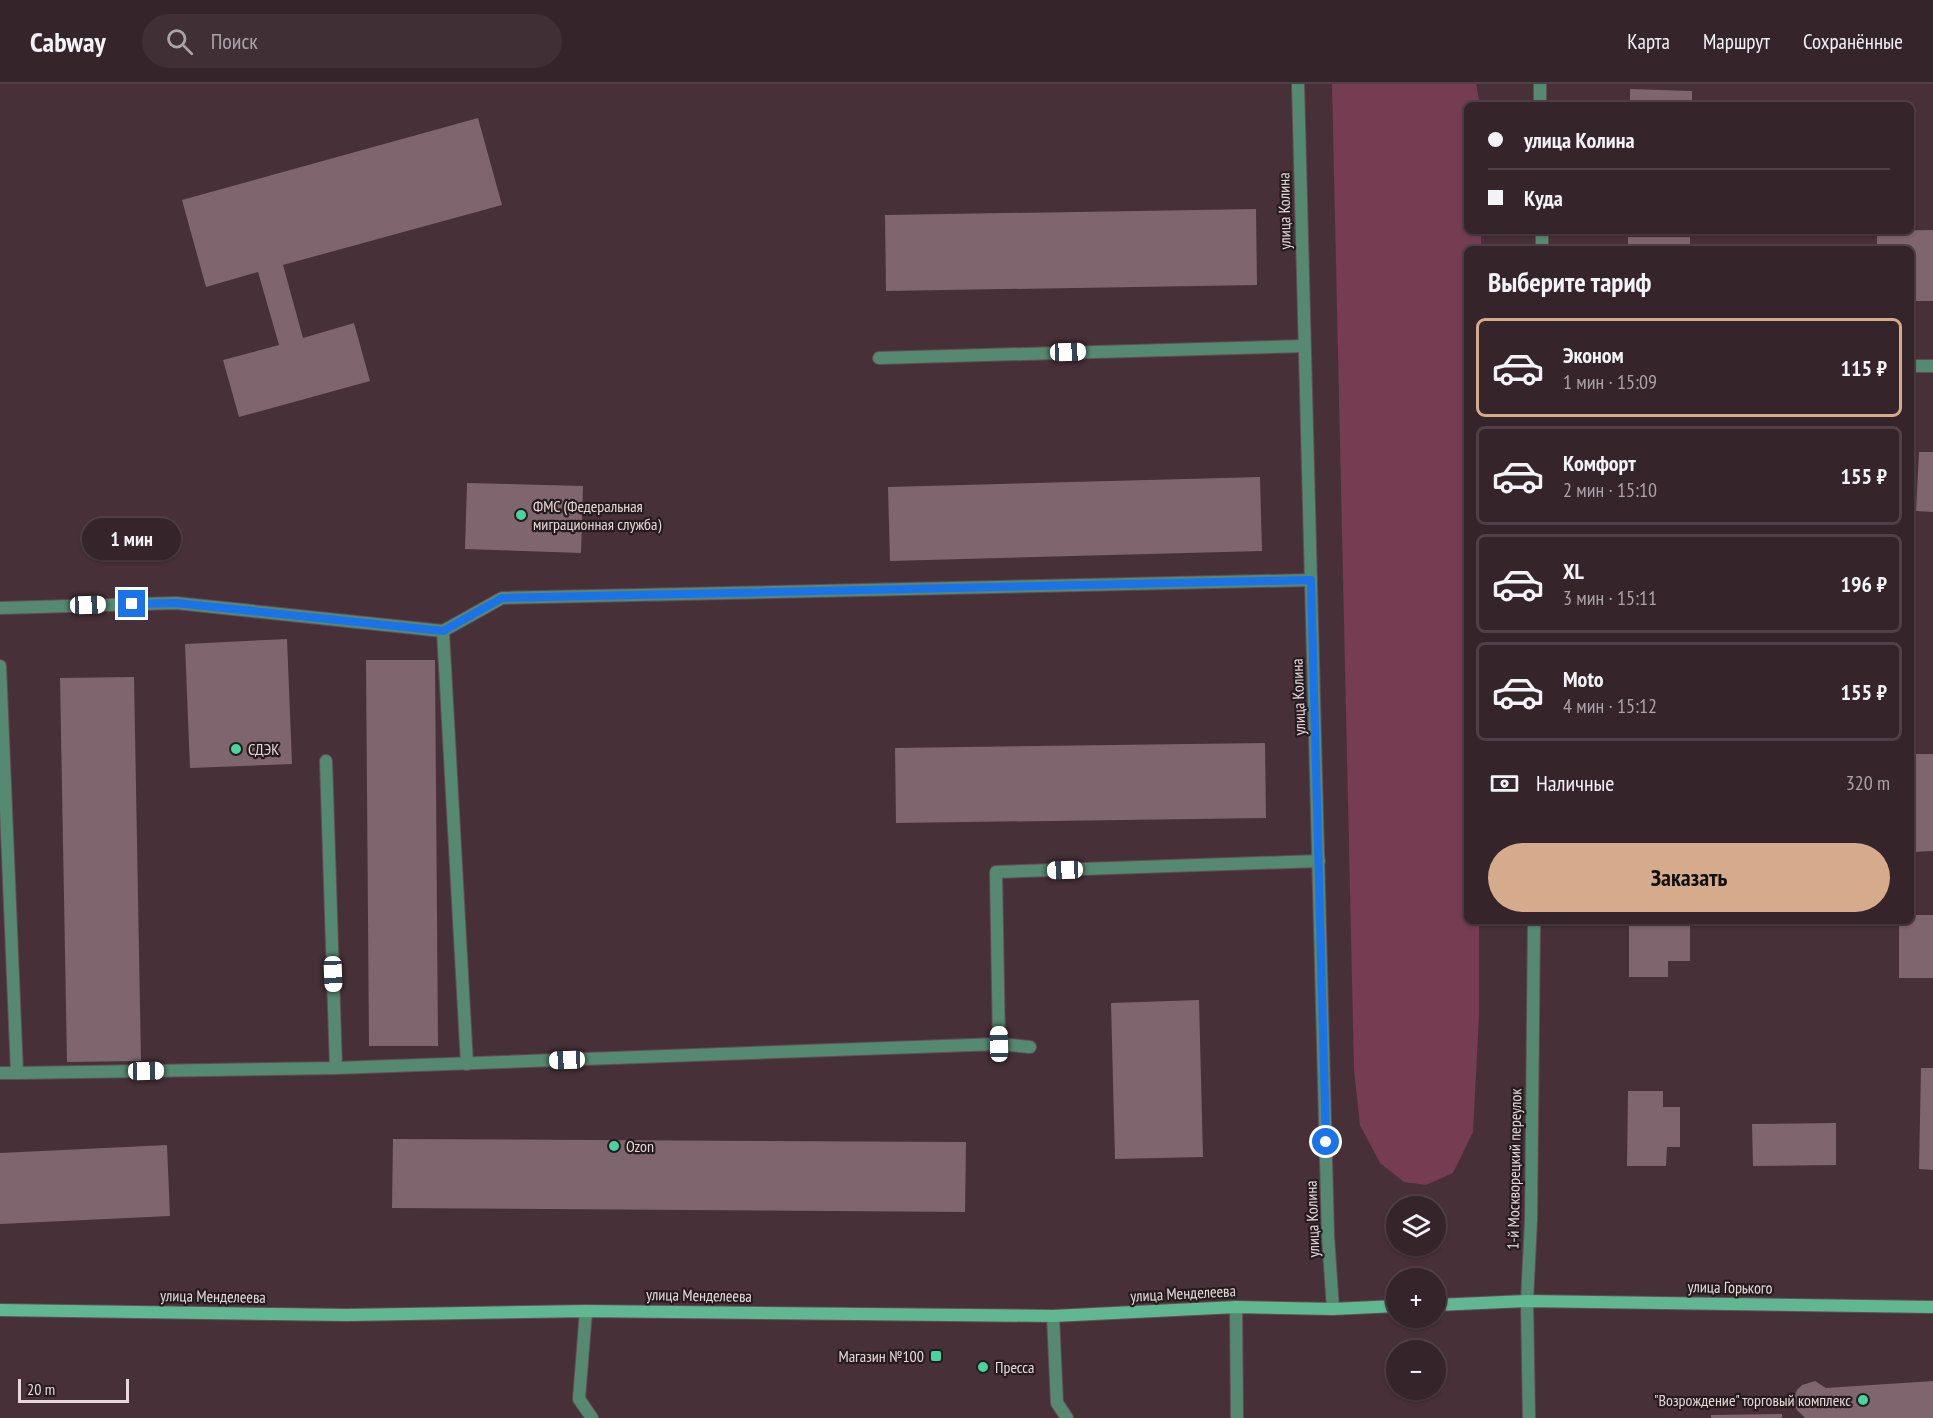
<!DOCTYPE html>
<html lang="ru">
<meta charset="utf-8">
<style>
:root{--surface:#35242a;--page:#403036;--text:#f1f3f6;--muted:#aaa4a8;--line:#4f4147;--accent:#d6ab8b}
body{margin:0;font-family:"PT Sans Narrow",sans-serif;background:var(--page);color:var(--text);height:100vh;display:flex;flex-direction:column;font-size:22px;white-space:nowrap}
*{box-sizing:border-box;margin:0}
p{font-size:20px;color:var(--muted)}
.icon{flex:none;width:33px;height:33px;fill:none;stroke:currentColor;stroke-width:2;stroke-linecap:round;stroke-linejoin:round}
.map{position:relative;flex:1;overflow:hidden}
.panel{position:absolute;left:1464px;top:162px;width:450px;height:678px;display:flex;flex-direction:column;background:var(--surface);border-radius:9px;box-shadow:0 2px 4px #0004,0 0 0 2px var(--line)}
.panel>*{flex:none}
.guide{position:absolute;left:1464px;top:18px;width:450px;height:132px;border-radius:9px;box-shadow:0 2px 4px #0004,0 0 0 2px var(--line);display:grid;align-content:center;height:132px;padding:0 24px;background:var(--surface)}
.controls{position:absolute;left:1386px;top:1112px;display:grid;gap:12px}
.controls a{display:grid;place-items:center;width:60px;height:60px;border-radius:50%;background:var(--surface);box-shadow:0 2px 4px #0004,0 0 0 2px var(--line);font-size:30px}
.scale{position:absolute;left:18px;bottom:15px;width:111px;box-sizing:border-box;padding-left:6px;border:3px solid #e7d8dc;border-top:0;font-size:16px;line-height:21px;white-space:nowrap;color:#e7d8dc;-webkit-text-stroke:4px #261c1f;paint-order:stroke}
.end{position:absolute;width:27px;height:27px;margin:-14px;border:8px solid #1a73e8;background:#fff;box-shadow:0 0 0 3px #fff}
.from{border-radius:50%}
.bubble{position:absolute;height:42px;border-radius:21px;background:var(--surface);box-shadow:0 2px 4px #0004,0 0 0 2px var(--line);font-size:20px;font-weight:700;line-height:42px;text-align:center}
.car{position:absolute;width:18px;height:36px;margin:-18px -9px;border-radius:8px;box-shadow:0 0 4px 2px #0007;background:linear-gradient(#fff 24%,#345 0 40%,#fff 0 76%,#345 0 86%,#fff 0)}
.guide b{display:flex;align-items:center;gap:21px;height:57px;font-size:22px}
.guide b+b{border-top:2px solid var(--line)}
.guide i{width:15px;height:15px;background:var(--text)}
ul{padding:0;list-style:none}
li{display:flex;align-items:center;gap:18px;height:99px;margin:0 12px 9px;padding:0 12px;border:3px solid var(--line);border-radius:9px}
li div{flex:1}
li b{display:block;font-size:22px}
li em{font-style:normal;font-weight:700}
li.on{border-color:var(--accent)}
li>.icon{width:54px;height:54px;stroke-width:1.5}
h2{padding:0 24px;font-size:27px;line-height:72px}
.pay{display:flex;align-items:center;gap:15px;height:66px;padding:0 24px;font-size:22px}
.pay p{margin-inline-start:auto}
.primary-button{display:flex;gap:12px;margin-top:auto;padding:12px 24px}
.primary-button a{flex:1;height:69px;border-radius:36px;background:var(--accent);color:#111;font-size:24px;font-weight:700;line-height:69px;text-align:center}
header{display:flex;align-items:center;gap:36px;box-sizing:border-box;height:84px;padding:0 30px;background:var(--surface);border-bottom:2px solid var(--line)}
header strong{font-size:28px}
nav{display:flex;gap:33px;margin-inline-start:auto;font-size:21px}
.search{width:420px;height:54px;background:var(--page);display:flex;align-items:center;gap:15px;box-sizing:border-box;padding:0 21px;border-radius:33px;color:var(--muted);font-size:22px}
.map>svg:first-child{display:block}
.green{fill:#763c51}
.building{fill:#7f656d}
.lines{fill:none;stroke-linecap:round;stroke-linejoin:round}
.service-casing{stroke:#644e56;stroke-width:14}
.minor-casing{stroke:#644e56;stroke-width:14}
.tertiary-casing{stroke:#644e56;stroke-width:14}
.secondary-casing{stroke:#644e56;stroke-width:14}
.service{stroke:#558971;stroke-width:12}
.minor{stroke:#558971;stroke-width:12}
.tertiary{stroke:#558971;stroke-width:12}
.secondary{stroke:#60b791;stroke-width:12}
.route{stroke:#1a73e8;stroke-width:8}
.poi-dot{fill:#47d49e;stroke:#261c1f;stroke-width:2}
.labels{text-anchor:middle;stroke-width:4.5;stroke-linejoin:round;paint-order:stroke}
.street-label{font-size:16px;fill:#e7d8dc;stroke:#261c1f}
.poi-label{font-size:16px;fill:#e7d8dc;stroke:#261c1f;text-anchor:start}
</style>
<header>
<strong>Cabway</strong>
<div class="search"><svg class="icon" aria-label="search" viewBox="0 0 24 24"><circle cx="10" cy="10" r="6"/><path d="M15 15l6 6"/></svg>Поиск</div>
<nav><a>Карта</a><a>Маршрут</a><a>Сохранённые</a></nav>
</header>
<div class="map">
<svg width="1933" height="1334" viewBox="0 0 1933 1334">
<rect width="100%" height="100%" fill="#473038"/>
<polygon class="green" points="1332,0 1476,0 1480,21 1467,21 1467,147 1481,147 1481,165 1467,165 1467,837 1479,837 1479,932 1473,1048 1453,1089 1426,1101 1404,1098 1380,1079 1360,1041 1354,986"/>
<g class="building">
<polygon points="1630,5 1692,7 1692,21 1630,21"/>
<polygon points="478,34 502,121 283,181 303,254 354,239 370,297 239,333 223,276 279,261 258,188 206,203 182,116"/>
<polygon points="1256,125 1257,201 886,207 885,131"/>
<polygon points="1933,146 1933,217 1911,217 1911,165 1877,165 1877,147"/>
<rect x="1628" y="153" width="62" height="12"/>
<polygon points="1919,368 1933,368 1933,428 1916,427"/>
<polygon points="1260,393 1262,467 890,477 888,403"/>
<polygon points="467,399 583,402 581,469 465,465"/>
<polygon points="287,555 292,680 190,684 185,560"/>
<polygon points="366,576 435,576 438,962 369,962"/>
<polygon points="134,593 141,977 67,978 60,594"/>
<polygon points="1265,659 1266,734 896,739 895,664"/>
<polygon points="1911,670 1933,670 1933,767 1911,768"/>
<polygon points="1911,831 1933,831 1933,894 1899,894 1899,837 1911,837"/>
<polygon points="1629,837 1690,837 1690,877 1668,877 1668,893 1629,893"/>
<polygon points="1199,916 1203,1073 1115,1075 1111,919"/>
<polygon points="1921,984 1933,984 1933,1086 1919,1085"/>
<polygon points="1628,1007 1663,1007 1663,1023 1680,1023 1680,1063 1667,1063 1666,1082 1627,1082"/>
<polygon points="1836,1039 1836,1081 1753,1082 1752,1040"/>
<polygon points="393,1055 966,1058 965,1128 392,1124"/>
<polygon points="167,1061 170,1132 0,1140 0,1069"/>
<polygon points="1815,1297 1826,1304 1933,1297 1933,1334 1805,1334 1797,1326 1794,1320 1794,1313 1797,1306 1802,1301"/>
<polygon points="1782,1330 1782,1334 1711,1334 1711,1331"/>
</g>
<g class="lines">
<g class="service-casing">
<g id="service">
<polyline points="879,274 1304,262"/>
<polyline points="0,524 176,519 443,547 502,514 1311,496"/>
<polyline points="443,547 467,980"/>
<polyline points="0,582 17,989 0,989"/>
<polyline points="1030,963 999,960 996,788 1319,777"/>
<polyline points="336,984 999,960"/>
<polyline points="17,989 336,984 326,677"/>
<polyline points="1236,1223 1237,1334"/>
<polyline points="586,1227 579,1315 592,1334"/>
<polyline points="1053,1232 1057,1319 1067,1334"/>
</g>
</g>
<g class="minor-casing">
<g id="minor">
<polyline points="1298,0 1328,1152 1333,1225"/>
<polyline points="1911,282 1933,282"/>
</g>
</g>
<g class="tertiary-casing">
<g id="tertiary">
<polyline points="1540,0 1540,21"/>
<polyline points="1542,147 1542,165"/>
<polyline points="1529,1334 1527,1217 1531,1136 1534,837"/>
</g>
</g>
<g class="secondary-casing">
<g id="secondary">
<polyline points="1436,1221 1527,1217 1933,1223"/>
<polyline points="0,1226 347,1231 586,1227 1053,1232 1236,1223 1333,1225 1396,1222"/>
</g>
</g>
<use href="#service" class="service"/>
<use href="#minor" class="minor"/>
<use href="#tertiary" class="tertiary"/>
<use href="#secondary" class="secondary"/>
</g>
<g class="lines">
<polyline class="route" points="132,520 176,519 443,547 502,514 1311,496 1326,1058"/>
</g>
<g class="poi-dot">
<circle cx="521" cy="431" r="6"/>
<circle cx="236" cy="665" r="6"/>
<circle cx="614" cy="1062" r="6"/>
<rect x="930" y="1266" width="12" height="12" rx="3"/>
<circle cx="983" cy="1283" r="6"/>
<circle cx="1863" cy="1316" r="6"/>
</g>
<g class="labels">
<g class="street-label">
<text transform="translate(1284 127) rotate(-91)" y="6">улица Колина</text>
<text transform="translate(1298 613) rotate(-92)" y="6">улица Колина</text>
<text transform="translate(1514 1085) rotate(-89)" y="6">1-й Москворецкий переулок</text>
<text transform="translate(1312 1135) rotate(-92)" y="6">улица Колина</text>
<text transform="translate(1730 1203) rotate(1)" y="6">улица Горького</text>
<text transform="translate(1183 1209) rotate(-3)" y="6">улица Менделеева</text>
<text transform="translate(699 1211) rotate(1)" y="6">улица Менделеева</text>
<text transform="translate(213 1212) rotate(1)" y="6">улица Менделеева</text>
</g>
<g class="poi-label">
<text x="533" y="428">ФМС (Федеральная<tspan x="533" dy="18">миграционная служба)</tspan></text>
<text x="248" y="671">СДЭК</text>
<text x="626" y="1068">Ozon</text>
<text x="924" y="1278" text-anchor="end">Магазин №100</text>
<text x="995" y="1289">Пресса</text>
<text x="1851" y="1322" text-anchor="end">"Возрождение" торговый комплекс</text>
</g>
</g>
</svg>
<div class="controls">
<a><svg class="icon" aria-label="layers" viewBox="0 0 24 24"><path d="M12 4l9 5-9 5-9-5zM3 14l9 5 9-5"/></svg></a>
<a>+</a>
<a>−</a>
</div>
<div class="scale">20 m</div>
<i class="end from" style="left:1326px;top:1058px"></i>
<i class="end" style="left:132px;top:520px"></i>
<div class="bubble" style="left:82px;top:434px;width:99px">1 мин</div>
<i class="car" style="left:1068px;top:268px;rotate:88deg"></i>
<i class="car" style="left:88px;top:521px;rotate:88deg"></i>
<i class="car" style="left:1065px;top:786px;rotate:268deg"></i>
<i class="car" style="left:333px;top:890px;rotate:178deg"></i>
<i class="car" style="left:999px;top:960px;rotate:359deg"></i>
<i class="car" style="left:567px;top:976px;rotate:268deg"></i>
<i class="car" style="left:146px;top:987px;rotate:89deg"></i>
<div class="guide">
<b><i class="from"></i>улица Колина</b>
<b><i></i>Куда</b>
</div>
<section class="panel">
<h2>Выберите тариф</h2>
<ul>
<li class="on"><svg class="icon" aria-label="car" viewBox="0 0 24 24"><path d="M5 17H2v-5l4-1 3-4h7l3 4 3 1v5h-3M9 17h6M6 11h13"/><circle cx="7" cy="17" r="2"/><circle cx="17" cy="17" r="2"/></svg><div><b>Эконом</b><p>1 мин · 15:09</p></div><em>115 ₽</em></li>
<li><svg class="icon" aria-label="car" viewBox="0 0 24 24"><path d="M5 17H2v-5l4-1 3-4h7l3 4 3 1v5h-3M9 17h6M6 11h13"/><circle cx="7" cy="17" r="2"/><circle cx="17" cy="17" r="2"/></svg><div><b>Комфорт</b><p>2 мин · 15:10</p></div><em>155 ₽</em></li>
<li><svg class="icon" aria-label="car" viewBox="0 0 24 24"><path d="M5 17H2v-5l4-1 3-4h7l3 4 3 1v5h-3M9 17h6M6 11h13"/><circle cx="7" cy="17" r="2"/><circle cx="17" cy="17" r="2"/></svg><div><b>XL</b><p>3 мин · 15:11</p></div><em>196 ₽</em></li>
<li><svg class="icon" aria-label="car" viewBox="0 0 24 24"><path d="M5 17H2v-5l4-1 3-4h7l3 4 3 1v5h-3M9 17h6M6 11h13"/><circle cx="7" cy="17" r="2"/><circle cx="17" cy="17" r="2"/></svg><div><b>Moto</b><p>4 мин · 15:12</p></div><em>155 ₽</em></li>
</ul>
<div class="pay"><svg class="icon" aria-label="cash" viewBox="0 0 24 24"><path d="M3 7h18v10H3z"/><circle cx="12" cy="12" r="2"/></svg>Наличные<p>320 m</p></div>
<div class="primary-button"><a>Заказать</a></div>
</section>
</div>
